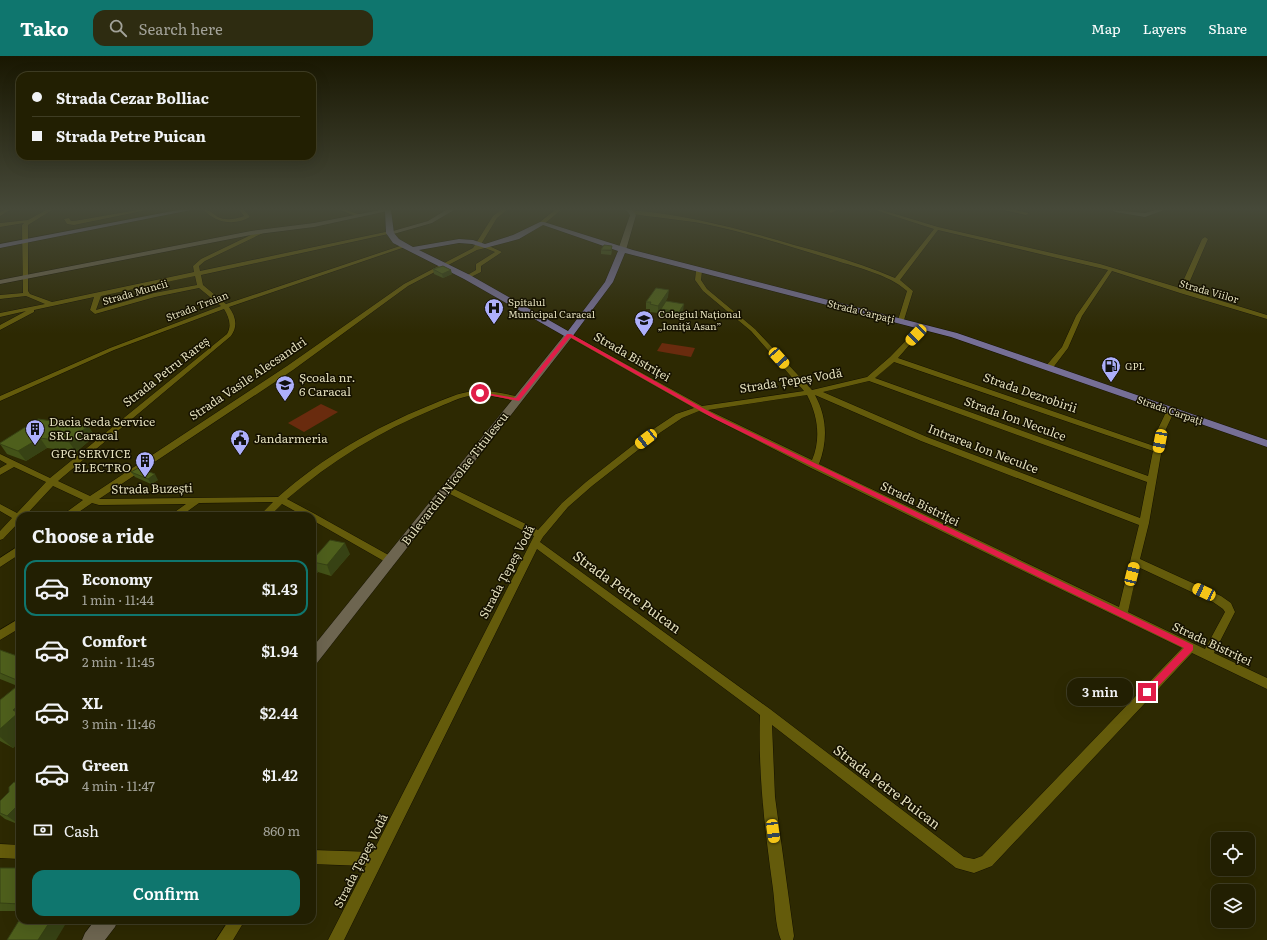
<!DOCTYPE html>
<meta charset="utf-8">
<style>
:root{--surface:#221f02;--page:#2e2c11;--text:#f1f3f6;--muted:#a2a299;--line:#3f3d24;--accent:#0f766e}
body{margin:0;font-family:Literata,serif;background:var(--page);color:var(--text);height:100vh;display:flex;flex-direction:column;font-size:15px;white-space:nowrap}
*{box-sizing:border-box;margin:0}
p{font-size:13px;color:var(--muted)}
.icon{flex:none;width:22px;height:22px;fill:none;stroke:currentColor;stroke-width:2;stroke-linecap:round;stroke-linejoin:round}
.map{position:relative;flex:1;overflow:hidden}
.panel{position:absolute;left:16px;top:456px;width:300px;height:412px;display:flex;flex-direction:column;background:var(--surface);border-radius:12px;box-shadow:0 4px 16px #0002,0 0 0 1px var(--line)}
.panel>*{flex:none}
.guide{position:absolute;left:16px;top:16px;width:300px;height:88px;border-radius:12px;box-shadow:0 4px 16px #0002,0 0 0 1px var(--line);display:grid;align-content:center;height:88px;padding:0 16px;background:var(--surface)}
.fabs{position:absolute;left:1211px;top:776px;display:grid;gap:8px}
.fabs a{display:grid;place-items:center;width:44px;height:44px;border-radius:8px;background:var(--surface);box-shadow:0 4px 16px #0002,0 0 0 1px var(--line);font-size:20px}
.end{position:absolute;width:18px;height:18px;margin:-9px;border:5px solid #e11d48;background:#fff;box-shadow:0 0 0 2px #fff}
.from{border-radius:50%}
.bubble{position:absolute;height:28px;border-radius:12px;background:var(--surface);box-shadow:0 4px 16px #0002,0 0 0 1px var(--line);font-size:13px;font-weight:600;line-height:28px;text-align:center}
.car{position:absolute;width:12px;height:24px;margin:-12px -6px;border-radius:5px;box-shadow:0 0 3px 1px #0007;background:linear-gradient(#f5c518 24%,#345 0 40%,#f5c518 0 76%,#345 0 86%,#f5c518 0)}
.guide b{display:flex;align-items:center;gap:14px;height:38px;font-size:15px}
.guide b+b{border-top:1px solid var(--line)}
.guide i{width:10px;height:10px;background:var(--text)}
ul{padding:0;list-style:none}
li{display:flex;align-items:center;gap:12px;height:56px;margin:0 8px 6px;padding:0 8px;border:2px solid transparent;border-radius:12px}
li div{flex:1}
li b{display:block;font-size:15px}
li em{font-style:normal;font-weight:600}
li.active{border-color:var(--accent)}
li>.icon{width:36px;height:36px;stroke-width:1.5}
h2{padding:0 16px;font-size:18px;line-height:48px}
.pay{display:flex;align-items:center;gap:10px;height:44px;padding:0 16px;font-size:15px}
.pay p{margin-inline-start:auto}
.button{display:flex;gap:8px;margin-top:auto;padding:8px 16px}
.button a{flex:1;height:46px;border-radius:12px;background:var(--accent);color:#fff;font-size:16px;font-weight:600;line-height:46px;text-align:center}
header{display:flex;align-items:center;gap:24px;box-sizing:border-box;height:56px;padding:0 20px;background:var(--accent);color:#fff}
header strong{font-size:19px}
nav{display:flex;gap:22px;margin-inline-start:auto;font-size:14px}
.search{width:280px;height:36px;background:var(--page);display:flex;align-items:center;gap:10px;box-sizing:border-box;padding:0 14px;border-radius:12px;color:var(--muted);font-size:15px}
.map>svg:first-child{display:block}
.green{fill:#692b0e}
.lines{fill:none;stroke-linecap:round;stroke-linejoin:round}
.street-casing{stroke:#141100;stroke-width:1}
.secondary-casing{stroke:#141100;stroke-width:1}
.primary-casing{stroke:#141100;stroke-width:1}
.street{fill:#645b0b;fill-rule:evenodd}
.secondary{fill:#6d6550;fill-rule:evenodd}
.primary{fill:#766f96;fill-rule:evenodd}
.wall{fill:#435218}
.shaded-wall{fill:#374214}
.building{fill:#4e5f1c;stroke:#374214}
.route{fill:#e11d48}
.labels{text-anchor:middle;stroke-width:3;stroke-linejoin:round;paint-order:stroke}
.far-street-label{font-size:10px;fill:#e2debb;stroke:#151100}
.far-poi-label{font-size:10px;fill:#e2debb;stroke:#151100;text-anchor:start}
.street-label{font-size:12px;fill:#e2debb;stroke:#151100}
.poi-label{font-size:12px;fill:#e2debb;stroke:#151100;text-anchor:start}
.near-street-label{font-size:14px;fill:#e2debb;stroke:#151100}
</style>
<header>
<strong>Tako</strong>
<div class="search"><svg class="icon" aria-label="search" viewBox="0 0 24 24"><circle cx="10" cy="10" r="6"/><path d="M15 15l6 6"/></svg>Search here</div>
<nav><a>Map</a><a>Layers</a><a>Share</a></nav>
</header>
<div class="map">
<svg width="1267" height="884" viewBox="0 0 1267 884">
<rect width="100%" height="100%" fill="#2d2902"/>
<g class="green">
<polygon points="662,287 695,292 691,301 657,295"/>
<polygon points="321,348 338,356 304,376 288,367"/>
</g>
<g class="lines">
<g class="street-casing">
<g id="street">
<polygon points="4,154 10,154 0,160 0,156"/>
<path d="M46,154H52L28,169V235L30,238L52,246L194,216L193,210L201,203L261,174L263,175V177L205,205L199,210L200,215L390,175L393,177L201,219L203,229L226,248L403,189L408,190L229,251C236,261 238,270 231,280L58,425L90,440L287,310L404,228L473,192L493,160L501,154H507L497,162L480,190L487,189L502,196L481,210V216L469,222L464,221L476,214V208L495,196L485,192L477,194L408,230L293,314L99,443L278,441C323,401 374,372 428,350C443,344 459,336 475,335C489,334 506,338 520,341L521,343L517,345C503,343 489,338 475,339C461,340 447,348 434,353C380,375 331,405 287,443L315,458L392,501L394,504L392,507L389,508L312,464V460H304L282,448L270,460H259L273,446L199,447L181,460H169L186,448L99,449L92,447L73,460H61L83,444L53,430L25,460H20V465L3,483L0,484V475L12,462L0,455V448L17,457L46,426L14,411L0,419V412L7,408L0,404V398L50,422L227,278C232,270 229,261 224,253L114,294L0,345V340L110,292L221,250L199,232L155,241L95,258L90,254L94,241L34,254V256L0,274V269L26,255L0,261V257L45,248L26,240L0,243V239L23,237L22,169L24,167L0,171V167L28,164ZM195,220L197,229L154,237L96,254L101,240Z"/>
<polygon points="137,154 147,154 74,169 67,168 64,163 69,162 71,165 74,165"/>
<path d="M204,154C211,154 213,158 218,161C226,165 236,163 244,160L239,154H244L250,161C235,170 215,167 204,154Z"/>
<polygon points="340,154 347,154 363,160 358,161"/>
<polygon points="555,154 561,154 544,168 540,168 540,166"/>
<path d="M631,154C687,159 741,173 794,189C828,198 863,208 895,222L934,173L875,154H882L938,171L1100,208L1180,232L1202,183L1205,181L1208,183L1186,234L1267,259V263L1180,237L1112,215L1082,260L1068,292L1052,313H1049L1045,311L1062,291L1076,260L1108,214L938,174L900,224L913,235L904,264L901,266L898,264L907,235C888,218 858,212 834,204C792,191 748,177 705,168C680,163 654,162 629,157V155Z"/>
<polygon points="830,154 837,154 831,157 828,155"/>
<polygon points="1003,154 1015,154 1029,157 1026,159"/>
<path d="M699,213L702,215L701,224L707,233L755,273L812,334L867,321L890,301L921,269H925V271L898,302L1154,390L1157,375L1167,354L1168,352H1174L1175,354L1165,375L1149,467L1140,503L1221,540L1231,547L1235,556L1214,597L1267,622V633L1192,597L992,810L974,817L956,812L772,669L775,741L794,880L793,884H781C775,870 775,848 773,833C765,775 758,718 760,659L537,493L344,884H328L366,810L312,808V794L373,796L534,480L444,435L443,433L444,431H450L538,474L562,447L586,426L655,372L676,358L694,352L567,280V278H571L702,350L804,335L751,275L703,235L695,224L696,215ZM894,306L1153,395L1148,420L875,322ZM869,325L1147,426L1140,462L927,381L823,336ZM807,339C818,360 821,383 812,404L708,354ZM815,339L921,385L1139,469L1119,551L819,408C828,384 827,361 815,339ZM699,355L811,412L1182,592L982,800L974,803L964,801L770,653L540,486L543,481L568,451L592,430L661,376L682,362ZM1138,511L1213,546L1223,553L1225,556L1205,593L1128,556Z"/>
<polygon points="20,489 20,498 0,511 0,502"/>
<polygon points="20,562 20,572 0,584 0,574"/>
<polygon points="0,788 20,789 20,803 0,802"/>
<polygon points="229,864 245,864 233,884 216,884"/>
</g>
</g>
<g class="secondary-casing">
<g id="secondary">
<polygon points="380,154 392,154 314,171 251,179 0,228 0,224 251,175 314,167"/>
<polygon points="446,154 454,154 432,167 390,179 386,177 428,165"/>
<polygon points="626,154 632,154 636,159 626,194 622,196 618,194 630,159"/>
<polygon points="1112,154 1145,157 1155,154 1164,154 1145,161 1115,156"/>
<polygon points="569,276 572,277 572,281 317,607 312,609 312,592 566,277"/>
<polygon points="95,864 118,864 115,871 105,884 82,884 85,877"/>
</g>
</g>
<g class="primary-casing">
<g id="primary">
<polygon points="178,154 191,154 0,192 0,188"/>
<path d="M385,154H391L394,177L399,183L413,191L459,183L473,184L485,188L513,179L540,166H544L633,194L957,277L1267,384V391L951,281L625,197L613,226L572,281H566L464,223L393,187L386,177ZM543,169L618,195L605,226L568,275L470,219L419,194L459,187L472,188L485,192L519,183Z"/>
</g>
</g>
<use href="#street" class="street"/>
<use href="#secondary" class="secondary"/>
<use href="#primary" class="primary"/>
</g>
<g class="wall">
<polygon points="601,194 612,195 611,199 601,198"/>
<polygon points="433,213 452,218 443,222 434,218"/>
<polygon points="668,241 658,257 650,256 650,253 646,253 646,246"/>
<polygon points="661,253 683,255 678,263 661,260"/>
<polygon points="88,370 95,380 76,396 47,392 26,405 7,398 0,388 0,387"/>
<polygon points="131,416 158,424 151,428 135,421"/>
<polygon points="350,498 331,520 318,516 312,523 312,500 315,501"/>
<polygon points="20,517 20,526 15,521"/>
<polygon points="0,594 20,601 20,631 0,623"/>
<polygon points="20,633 20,685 13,692 0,685 0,644"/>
<polygon points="20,728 20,769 5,763 0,759 0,745"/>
<rect x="0" y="812" width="20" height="43"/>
</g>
<g class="shaded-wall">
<polygon points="612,190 612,195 611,199 611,194"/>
<polygon points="451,214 452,218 443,222 442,218"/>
<polygon points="669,234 668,241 658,257 658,250"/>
<polygon points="684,248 683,255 678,263 679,256"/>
<polygon points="88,370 95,380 76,396 69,386"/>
<polygon points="40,382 47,392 26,405 18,395"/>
<polygon points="155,418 158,424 151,428 148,423"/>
<polygon points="345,487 350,498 331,520 327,509"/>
<polygon points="313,506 318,516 312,523 312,507"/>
<polygon points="20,648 20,685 13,692 0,681 0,673 13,654"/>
<polygon points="20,747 20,769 7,760"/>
<polygon points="51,864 68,864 56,884 38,884"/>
</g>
<g class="building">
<polygon points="604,189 612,190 611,194 601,194"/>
<polygon points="443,210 451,214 442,218 433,213"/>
<polygon points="656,232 669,234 658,250 650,248 651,246 646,246"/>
<polygon points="666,245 684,248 679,256 661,253"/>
<polygon points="38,363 88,370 69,386 40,382 18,395 0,388 0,387"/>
<polygon points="138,412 155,418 148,423 131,416"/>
<polygon points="330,484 345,487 327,509 313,506 312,507 312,500 315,501"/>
<polygon points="20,517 20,522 15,521"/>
<polygon points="0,594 20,601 20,624 19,625 0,617"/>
<polygon points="16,631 20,633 20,648 13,654 18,657 0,673 0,644"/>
<polygon points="14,726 20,728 20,747 7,760 0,757 0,745 9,736 9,731"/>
<polygon points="0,812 20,812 20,848 0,847"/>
<polygon points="20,863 20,864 51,864 38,884 7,884"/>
</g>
<linearGradient id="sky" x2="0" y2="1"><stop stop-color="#191701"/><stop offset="0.55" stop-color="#464939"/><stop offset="1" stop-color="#464939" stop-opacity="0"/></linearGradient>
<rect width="1267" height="278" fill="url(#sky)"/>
<polygon class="route" points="567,278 571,278 717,360 1193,589 1193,594 1150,639 1144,639 1144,634 1184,592 713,362 570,281 519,345 477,337 480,336 516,342"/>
<defs>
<g id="hospital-pin" transform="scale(1)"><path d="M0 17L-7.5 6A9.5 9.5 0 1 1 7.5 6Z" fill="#adaffb" stroke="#151100"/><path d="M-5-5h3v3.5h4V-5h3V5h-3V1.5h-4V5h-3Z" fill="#111"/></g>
<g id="school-pin" transform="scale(1)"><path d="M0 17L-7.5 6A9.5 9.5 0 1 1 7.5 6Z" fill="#adaffb" stroke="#151100"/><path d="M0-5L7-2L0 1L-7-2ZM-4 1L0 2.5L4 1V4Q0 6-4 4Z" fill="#111"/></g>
<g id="fuel-pin" transform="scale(1)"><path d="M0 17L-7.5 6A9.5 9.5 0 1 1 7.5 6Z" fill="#adaffb" stroke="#151100"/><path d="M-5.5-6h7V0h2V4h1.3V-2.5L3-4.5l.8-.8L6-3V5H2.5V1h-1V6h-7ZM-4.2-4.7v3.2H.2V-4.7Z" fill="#111"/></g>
<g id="building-pin" transform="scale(1)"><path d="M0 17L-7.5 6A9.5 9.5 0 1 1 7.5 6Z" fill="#adaffb" stroke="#151100"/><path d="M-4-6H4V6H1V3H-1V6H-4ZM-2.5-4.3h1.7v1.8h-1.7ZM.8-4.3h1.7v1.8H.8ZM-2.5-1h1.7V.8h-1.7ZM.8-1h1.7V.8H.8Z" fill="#111"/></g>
<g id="civic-pin" transform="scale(1)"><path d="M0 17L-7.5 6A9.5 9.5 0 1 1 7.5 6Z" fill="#adaffb" stroke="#151100"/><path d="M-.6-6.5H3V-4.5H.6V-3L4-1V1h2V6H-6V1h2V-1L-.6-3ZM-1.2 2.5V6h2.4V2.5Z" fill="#111"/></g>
</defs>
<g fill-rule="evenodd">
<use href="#hospital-pin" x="494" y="252"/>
<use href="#school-pin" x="644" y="264"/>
<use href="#fuel-pin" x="1111" y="310"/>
<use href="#school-pin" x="285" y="329"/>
<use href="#building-pin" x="35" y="373"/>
<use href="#civic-pin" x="240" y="383"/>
<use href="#building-pin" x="145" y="405"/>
</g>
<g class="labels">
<g class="far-street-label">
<text transform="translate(1209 235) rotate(16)" y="4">Strada Viilor</text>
<text transform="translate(135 236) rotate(-16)" y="4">Strada Muncii</text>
<text transform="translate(197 250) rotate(-21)" y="4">Strada Traian</text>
<text transform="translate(861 255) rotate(14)" y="4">Strada Carpați</text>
<text transform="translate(1170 354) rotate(19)" y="4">Strada Carpați</text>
</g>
<g class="far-poi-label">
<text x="508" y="250">Spitalul<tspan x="508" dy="12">Municipal Caracal</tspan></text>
<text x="658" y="262">Colegiul Național<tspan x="658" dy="12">„Ioniță Asan”</tspan></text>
<text x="1125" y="314">GPL</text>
</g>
<g class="street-label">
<text transform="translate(632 301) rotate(30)" y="4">Strada Bistriței</text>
<text transform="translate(166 316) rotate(-38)" y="4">Strada Petru Rareș</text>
<text transform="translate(248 323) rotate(-34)" y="4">Strada Vasile Alecsandri</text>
<text transform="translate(791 325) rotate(-9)" y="4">Strada Țepeș Vodă</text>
<text transform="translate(1030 337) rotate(19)" y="4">Strada Dezrobirii</text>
<text transform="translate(1015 363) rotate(20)" y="4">Strada Ion Neculce</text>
<text transform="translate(983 393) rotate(21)" y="4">Intrarea Ion Neculce</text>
<text transform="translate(455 423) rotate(-52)" y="4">Bulevardul Nicolae Titulescu</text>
<text transform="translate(152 433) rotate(-1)" y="4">Strada Buzești</text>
<text transform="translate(920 448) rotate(26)" y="4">Strada Bistriței</text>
<text transform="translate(507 516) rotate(-62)" y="4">Strada Țepeș Vodă</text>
<text transform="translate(1212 588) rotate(25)" y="4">Strada Bistriței</text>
<text transform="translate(361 805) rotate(-63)" y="4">Strada Țepeș Vodă</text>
</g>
<g class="poi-label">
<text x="299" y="326">Școala nr.<tspan x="299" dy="14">6 Caracal</tspan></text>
<text x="49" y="370">Dacia Seda Service<tspan x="49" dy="14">SRL Caracal</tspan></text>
<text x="254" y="387">Jandarmeria</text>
<text x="131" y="402" text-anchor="end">GPG SERVICE<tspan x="131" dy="14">ELECTRO</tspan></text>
</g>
<g class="near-street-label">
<text transform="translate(627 536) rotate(36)" y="5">Strada Petre Puican</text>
<text transform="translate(887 731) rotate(37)" y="5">Strada Petre Puican</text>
</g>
</g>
</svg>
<div class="fabs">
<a><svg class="icon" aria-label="locate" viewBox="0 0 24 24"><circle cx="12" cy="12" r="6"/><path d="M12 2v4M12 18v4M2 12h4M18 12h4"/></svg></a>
<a><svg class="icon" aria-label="layers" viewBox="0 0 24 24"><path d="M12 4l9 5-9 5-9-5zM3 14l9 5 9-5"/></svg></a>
</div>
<i class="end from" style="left:480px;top:337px"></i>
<i class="end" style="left:1147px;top:636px"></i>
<div class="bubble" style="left:1067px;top:622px;width:66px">3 min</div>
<i class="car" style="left:916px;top:279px;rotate:224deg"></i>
<i class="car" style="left:779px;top:302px;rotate:138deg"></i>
<i class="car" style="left:646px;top:383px;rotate:232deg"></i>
<i class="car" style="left:1160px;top:385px;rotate:191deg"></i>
<i class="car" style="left:1132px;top:518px;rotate:14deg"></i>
<i class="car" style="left:1204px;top:536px;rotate:295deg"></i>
<i class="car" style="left:773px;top:775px;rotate:172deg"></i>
<div class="guide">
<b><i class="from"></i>Strada Cezar Bolliac</b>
<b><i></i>Strada Petre Puican</b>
</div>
<section class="panel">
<h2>Choose a ride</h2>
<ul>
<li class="active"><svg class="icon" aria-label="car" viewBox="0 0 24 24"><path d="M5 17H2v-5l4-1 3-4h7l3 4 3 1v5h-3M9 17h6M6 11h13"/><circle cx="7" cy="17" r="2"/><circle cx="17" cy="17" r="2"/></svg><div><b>Economy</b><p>1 min · 11:44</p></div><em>$1.43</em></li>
<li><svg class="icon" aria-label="car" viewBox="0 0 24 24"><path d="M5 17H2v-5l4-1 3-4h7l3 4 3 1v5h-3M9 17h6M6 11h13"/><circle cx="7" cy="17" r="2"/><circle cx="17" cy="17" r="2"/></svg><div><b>Comfort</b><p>2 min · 11:45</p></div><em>$1.94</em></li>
<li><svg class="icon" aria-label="car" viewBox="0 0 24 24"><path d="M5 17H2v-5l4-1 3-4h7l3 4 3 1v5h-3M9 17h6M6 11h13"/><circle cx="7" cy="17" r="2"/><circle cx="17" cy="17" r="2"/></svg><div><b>XL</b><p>3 min · 11:46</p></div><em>$2.44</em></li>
<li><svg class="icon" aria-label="car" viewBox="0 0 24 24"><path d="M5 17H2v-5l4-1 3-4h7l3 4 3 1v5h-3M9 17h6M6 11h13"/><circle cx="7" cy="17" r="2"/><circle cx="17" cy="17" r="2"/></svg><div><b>Green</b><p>4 min · 11:47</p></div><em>$1.42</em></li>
</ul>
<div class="pay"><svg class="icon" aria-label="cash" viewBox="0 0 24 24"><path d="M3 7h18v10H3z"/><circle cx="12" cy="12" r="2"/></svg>Cash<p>860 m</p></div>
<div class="button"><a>Confirm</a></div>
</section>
</div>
